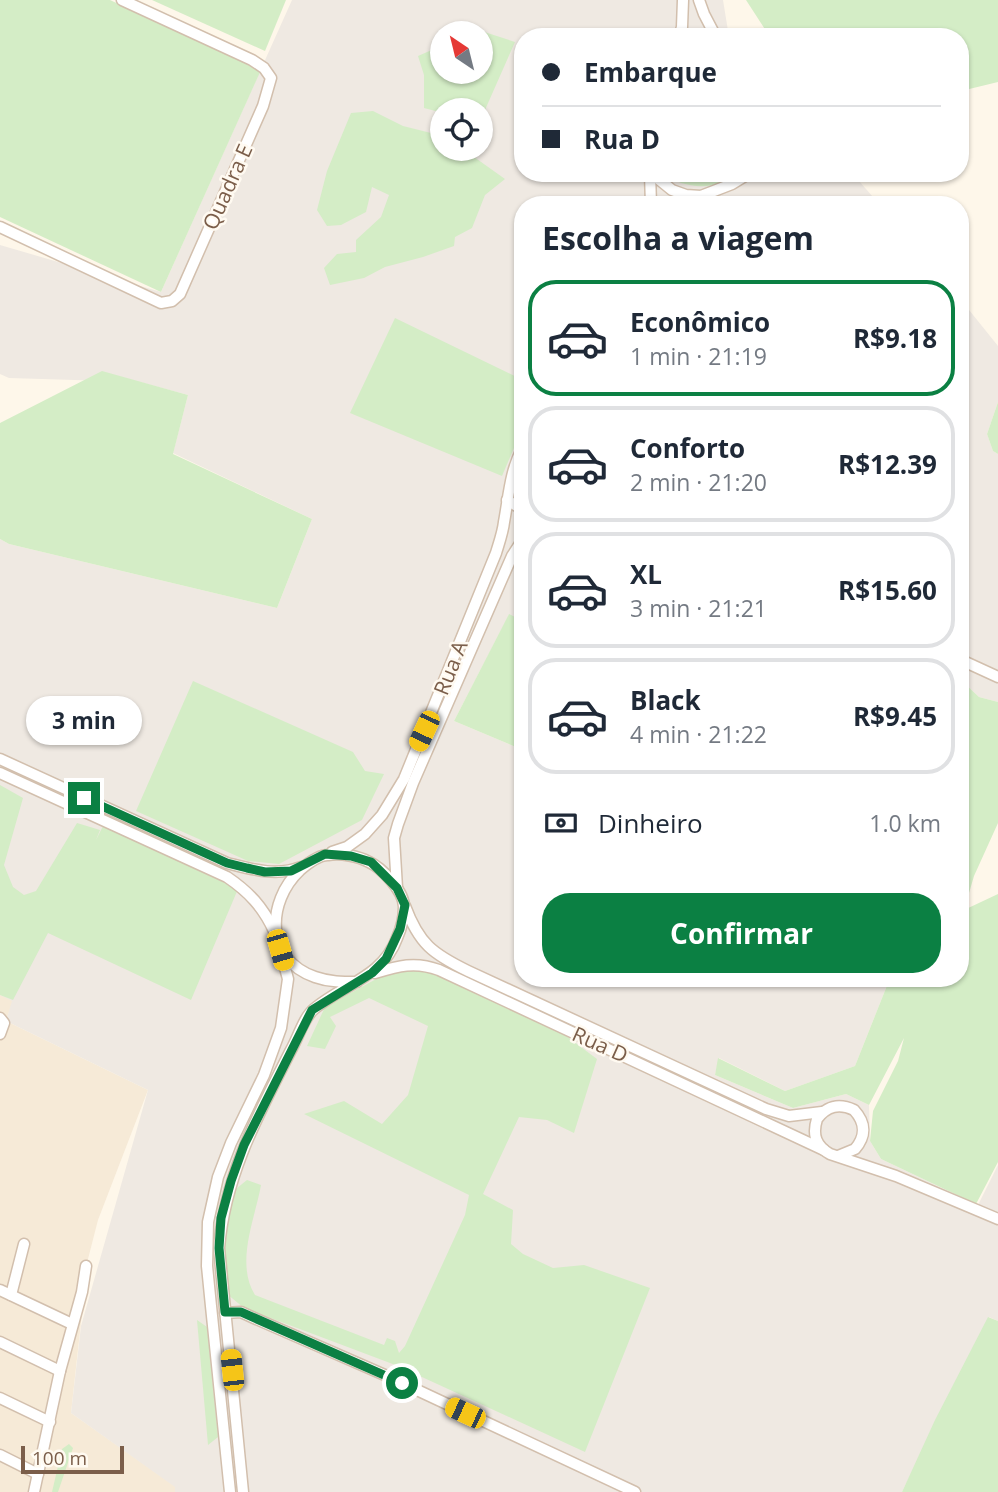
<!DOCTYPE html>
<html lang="pt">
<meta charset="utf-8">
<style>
:root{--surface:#fff;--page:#f6f6f7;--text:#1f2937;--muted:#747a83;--line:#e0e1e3;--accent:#0b8043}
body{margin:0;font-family:"Open Sans",sans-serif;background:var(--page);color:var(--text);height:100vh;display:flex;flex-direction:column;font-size:26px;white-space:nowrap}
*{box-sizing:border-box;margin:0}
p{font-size:23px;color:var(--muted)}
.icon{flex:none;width:38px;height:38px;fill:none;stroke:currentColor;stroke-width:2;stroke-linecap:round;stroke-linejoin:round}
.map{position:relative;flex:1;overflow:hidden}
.sheet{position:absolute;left:514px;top:196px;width:455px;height:791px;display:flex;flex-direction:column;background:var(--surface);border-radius:28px;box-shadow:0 2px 5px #0004}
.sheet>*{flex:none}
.hud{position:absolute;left:514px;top:28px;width:455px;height:154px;border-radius:28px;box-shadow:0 2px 5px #0004;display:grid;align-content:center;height:154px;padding:0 28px;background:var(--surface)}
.needle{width:46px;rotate:325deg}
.buttons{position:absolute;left:430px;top:21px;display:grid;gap:14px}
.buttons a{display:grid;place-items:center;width:63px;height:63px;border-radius:50%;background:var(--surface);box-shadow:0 2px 5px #0004;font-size:35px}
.scale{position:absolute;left:21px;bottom:18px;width:103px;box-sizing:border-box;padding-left:7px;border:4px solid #7b5e4a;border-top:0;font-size:19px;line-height:24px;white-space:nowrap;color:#7b5e4a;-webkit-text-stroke:5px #fffaf1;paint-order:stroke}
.end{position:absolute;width:32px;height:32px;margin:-16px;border:9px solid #0b8043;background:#fff;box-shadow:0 0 0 4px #fff}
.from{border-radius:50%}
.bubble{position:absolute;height:49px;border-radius:24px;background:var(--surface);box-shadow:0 2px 5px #0004;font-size:23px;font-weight:700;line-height:49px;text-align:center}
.car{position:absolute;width:21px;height:42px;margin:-21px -10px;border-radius:9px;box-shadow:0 0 5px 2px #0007;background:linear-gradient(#f5c518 24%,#345 0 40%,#f5c518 0 76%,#345 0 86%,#f5c518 0)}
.hud b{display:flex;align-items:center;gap:24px;height:66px;font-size:26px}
.hud b+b{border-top:2px solid var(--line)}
.hud i{width:18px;height:18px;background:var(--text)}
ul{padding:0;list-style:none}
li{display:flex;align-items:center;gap:21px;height:116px;margin:0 14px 10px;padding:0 14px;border:4px solid var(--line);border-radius:28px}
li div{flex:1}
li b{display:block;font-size:26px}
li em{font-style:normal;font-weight:700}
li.active{border-color:var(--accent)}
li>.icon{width:63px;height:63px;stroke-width:1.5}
h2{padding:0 28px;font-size:32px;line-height:84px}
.pay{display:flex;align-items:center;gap:18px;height:77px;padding:0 28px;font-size:26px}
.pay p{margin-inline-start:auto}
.action{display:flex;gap:14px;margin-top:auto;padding:14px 28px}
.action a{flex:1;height:80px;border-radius:28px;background:var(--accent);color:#fff;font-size:28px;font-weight:700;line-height:80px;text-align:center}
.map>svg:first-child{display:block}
.residential{fill:#f6ead7}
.industrial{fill:#efe9e2;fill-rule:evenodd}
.green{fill:#d4edc6}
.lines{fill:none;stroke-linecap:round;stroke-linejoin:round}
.minor-casing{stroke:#d2bfad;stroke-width:13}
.minor{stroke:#fff;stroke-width:10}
.route{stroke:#0b8043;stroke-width:9}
.labels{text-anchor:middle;stroke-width:5;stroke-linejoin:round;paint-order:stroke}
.street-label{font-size:21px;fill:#7b5e4a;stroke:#fffaf1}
</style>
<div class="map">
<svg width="998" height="1492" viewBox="0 0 998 1492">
<rect width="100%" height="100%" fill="#fef7ea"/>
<polygon class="residential" points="0,995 13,1000 6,1021 148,1090 98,1220 88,1259 71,1413 176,1487 175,1492 0,1492"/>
<g class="industrial">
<path d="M292,0H723L729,37H523V173H852L880,205H523V621L509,615L454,721L523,750V978H890L855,1066L785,1091L719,1058L715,1075L793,1108L846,1094L869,1105L870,1141L881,1159L976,1204L974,1213L998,1165V1321L989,1317L902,1492H175V1487L71,1413L81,1326L148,1090L6,1021L12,1001L0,995V539L9,544L277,608L312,519L173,453L188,395L140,382L9,378L0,374V245L161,292ZM443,33H481V72H443ZM443,110H481V149H443Z"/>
<polygon points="961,300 998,346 998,402 987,434 993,451 998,454 998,702 979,697 961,680"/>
</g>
<g class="green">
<polygon points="0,0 110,0 261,70 161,292 0,217"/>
<polygon points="152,0 286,0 265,51"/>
<polygon points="746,0 998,0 998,82 961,91 961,37 770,37"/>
<polygon points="472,28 515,42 481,119 481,110 443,110 443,113 424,108 424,75 418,56 443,45 443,72 481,72 481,33 466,33"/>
<polygon points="373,111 403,126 443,136 443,149 468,149 467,152 505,179 485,195 472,228 455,237 454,246 423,257 385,267 364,278 330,285 324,268 337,254 356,252 356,240 381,217 389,195 372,187 366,212 341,225 327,226 317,210 327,171 351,113"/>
<path d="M662,173H741C717,190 687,191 662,173Z"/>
<polygon points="395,318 523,380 523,427 502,476 350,413"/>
<polygon points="102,371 188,395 173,454 312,519 277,608 9,544 0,539 0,423"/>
<polygon points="998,402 998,454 993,451 987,434"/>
<polygon points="509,614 523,621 523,750 454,721"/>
<polygon points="961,680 979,697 998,702 998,823 974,876 964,910 998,894 998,1162 976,1204 881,1159 870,1141 873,1111 898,1061 904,1038 869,1105 846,1094 793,1108 715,1075 718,1058 785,1091 855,1066 890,978 961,978"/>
<polygon points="193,681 353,752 365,771 384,774 362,820 279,864 248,861 136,811"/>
<polygon points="0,785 23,798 4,865 13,887 24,895 36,891 77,823 100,830 96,840 103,826 238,889 191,1000 48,933 13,1000 0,995"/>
<path d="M406,967L428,970L557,1029L597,1059L574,1133L547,1120L519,1117L483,1194L513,1210L511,1244L523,1254L553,1268L584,1265L650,1288L585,1452L398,1366L244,1308L227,1294C225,1268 218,1211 234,1191C238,1187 243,1183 247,1180L261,1185C255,1219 235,1263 255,1295L384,1345L387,1338L395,1341L399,1353L405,1346L465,1215L469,1195L304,1114L344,1101L382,1124L408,1095L428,1026L369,998L330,1017L336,1026L325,1049L307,1046L325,1007L389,972Z"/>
<polygon points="988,1317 998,1321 998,1492 902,1492 935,1420"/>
<polygon points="197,1320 207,1327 218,1437 208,1445"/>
<polygon points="69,1444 73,1448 58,1492 52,1492 62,1449"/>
</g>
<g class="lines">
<g class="minor-casing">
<g id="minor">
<polyline points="699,0 704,14 716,37"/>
<polyline points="679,37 682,27 683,0"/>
<polyline points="650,173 651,205"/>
<polyline points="651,173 672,190 686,195 701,196 732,184 750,173"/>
<polyline points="0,227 161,303 172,301 180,294 263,106 271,78 264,68 252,60 122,0"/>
<polyline points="507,500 523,510"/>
<polyline points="961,660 998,677"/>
<path d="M0,759L227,863C251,869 276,877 301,867"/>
<path d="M0,773L227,877C249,892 263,907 274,931"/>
<path d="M332,852L347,847L365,834L382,815L404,779L496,553C499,543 503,532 504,522C509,495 510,471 523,447"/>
<polyline points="397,888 394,838 398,824 413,783 512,556 523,539"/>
<path d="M405,906C419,944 433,954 468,971L766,1109L789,1116L822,1112"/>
<path d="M375,973C398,966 415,961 439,970L824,1150"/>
<polyline points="0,1018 4,1023 0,1034"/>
<path d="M838,1156L855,1149C866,1136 866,1123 854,1110C839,1103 827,1106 817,1119C812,1135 816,1146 830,1154L896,1176L998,1219"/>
<polyline points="0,1290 72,1324"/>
<polyline points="11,1295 24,1244"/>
<polyline points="225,1313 241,1312 254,1318 387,1376 635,1492"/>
<polyline points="0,1342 60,1371"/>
<polyline points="0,1398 50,1422"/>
<polyline points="0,1455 38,1474"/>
<polyline points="34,1492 60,1371 82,1292 86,1266"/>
<polyline points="230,1492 211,1306 207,1266 208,1222 218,1177 231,1143 264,1075 281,1028 288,979 281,953"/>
<path d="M243,1492L219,1248C225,1175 258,1115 291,1050C298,1038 304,1017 314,1009C344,984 383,977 397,938C401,929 404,916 404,907C404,891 382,868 369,862C358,856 341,853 328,855C318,855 307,864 300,870C266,902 265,960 315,977C329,982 343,982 357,982"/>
</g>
</g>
<use href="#minor" class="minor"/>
</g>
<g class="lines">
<polyline class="route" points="84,798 227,863 247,868 265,872 291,871 325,854 351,856 371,862 397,888 405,905 400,929 386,959 372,973 312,1010 244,1145 231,1181 221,1218 219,1248 225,1312 241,1312 402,1383"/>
</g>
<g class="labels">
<g class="street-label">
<text transform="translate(228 187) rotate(-66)" y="7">Quadra E</text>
<text transform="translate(451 668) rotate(-68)" y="7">Rua A</text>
<text transform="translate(600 1045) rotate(24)" y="7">Rua D</text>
</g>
</g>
</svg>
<div class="buttons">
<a><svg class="needle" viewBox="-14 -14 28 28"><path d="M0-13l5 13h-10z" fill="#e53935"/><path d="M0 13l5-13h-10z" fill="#747a83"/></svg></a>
<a><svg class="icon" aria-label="locate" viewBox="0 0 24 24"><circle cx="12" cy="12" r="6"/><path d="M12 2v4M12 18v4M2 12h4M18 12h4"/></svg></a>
</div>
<div class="scale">100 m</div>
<i class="end from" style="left:402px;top:1383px"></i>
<i class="end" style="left:84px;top:798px"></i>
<div class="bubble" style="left:26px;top:696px;width:116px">3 min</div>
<i class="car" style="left:424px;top:731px;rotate:205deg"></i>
<i class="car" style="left:280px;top:950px;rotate:164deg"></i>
<i class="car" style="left:232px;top:1370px;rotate:354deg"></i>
<i class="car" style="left:465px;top:1413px;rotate:295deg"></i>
<div class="hud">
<b><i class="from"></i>Embarque</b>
<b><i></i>Rua D</b>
</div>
<section class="sheet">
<h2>Escolha a viagem</h2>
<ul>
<li class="active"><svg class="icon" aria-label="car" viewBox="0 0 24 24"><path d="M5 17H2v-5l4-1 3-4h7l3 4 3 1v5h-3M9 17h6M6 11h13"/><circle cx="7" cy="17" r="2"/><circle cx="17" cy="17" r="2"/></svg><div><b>Econômico</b><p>1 min · 21:19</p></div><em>R$9.18</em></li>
<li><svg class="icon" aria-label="car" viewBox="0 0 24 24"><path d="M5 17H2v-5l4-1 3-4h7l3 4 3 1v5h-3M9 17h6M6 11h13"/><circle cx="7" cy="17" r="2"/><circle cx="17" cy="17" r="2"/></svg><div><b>Conforto</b><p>2 min · 21:20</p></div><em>R$12.39</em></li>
<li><svg class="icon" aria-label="car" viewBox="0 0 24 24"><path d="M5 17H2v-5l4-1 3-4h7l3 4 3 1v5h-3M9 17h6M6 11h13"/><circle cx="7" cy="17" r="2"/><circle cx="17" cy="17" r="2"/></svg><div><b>XL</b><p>3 min · 21:21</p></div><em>R$15.60</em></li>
<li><svg class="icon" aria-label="car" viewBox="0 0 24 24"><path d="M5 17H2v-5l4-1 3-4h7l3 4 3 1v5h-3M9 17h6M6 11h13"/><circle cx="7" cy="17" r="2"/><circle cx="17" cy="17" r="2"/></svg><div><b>Black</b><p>4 min · 21:22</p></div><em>R$9.45</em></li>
</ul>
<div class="pay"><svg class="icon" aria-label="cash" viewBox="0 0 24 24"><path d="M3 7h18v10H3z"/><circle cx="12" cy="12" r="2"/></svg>Dinheiro<p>1.0 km</p></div>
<div class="action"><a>Confirmar</a></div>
</section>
</div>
